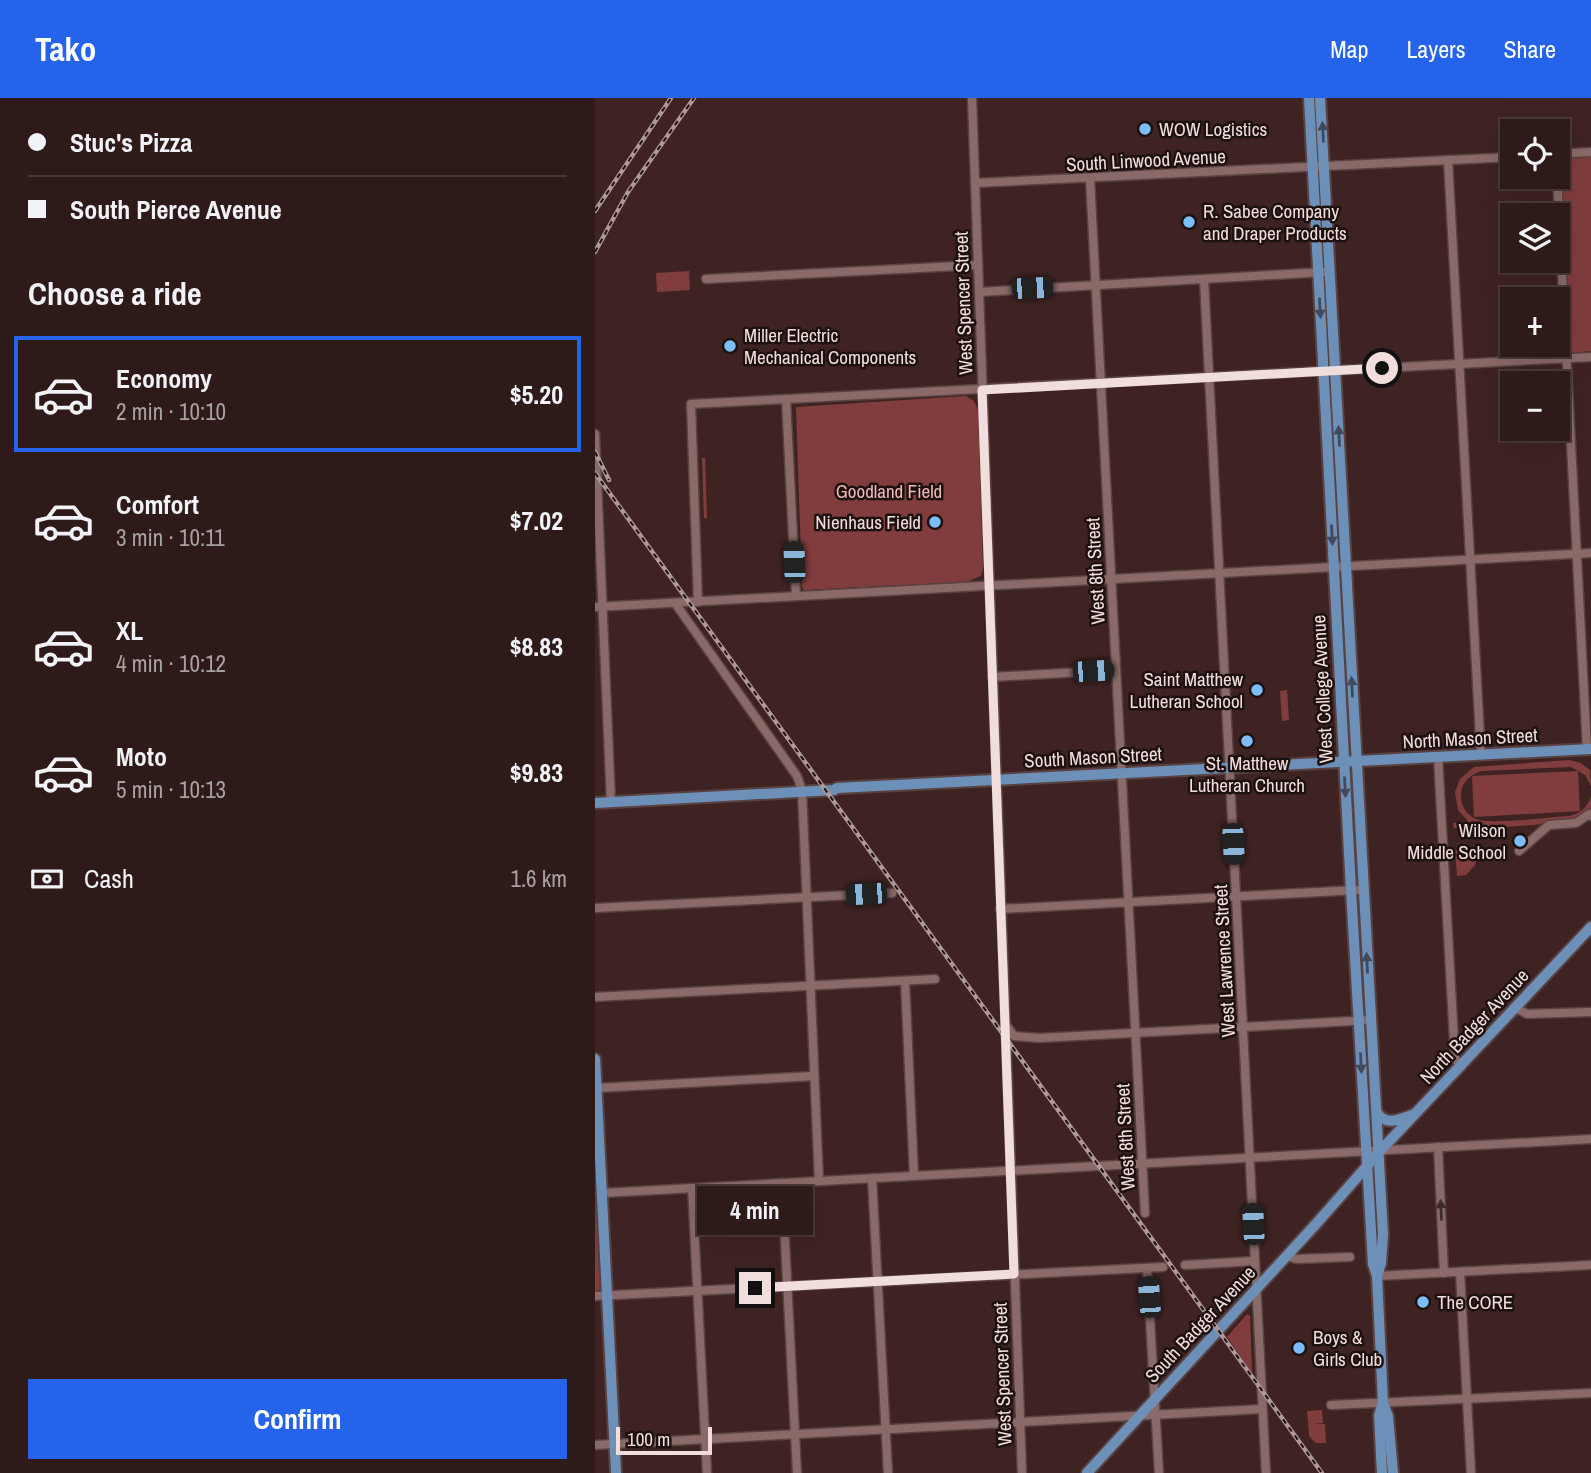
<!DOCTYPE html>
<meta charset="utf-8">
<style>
:root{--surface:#2f1a1a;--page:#3b2727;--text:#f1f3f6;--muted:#a7a1a2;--line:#4a3839;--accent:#2563eb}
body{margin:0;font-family:"Archivo Narrow",sans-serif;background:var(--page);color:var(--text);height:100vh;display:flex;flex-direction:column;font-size:26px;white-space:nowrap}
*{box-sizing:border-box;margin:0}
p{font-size:23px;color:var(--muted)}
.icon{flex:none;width:38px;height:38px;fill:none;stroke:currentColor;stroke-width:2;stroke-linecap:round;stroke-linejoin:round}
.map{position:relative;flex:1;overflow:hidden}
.panel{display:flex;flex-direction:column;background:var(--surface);width:595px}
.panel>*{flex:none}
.top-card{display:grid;align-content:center;height:154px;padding:0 28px;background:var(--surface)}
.controls{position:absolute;left:905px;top:21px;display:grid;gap:14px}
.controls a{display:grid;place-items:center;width:70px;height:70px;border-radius:0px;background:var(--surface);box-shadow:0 7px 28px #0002,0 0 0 2px var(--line);font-size:35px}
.scale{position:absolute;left:21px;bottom:18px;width:96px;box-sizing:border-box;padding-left:7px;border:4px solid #f0dddc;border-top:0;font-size:19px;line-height:24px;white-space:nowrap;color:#f0dddc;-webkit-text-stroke:5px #1d1110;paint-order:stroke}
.end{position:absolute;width:32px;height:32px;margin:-16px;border:9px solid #f0dddc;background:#111;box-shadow:0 0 0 4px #111}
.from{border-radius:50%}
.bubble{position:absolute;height:49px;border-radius:0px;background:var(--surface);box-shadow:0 7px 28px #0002,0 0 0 2px var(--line);font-size:23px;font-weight:700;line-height:49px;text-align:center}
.car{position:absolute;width:21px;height:42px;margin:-21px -10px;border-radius:9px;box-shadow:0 0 5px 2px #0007;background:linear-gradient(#222 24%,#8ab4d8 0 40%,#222 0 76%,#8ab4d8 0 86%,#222 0)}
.top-card b{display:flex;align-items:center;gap:24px;height:66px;font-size:26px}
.top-card b+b{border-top:2px solid var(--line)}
.top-card i{width:18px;height:18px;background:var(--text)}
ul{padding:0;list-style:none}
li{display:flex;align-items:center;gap:21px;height:116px;margin:0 14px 10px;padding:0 14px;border:4px solid transparent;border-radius:0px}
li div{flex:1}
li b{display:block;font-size:26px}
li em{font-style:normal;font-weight:700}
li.selected{border-color:var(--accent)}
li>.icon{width:63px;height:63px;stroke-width:1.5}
h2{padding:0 28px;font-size:32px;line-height:84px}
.pay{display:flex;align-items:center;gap:18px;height:77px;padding:0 28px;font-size:26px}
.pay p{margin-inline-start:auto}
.cta{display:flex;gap:14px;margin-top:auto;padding:14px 28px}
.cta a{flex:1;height:80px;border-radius:0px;background:var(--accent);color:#fff;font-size:28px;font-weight:700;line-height:80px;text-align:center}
header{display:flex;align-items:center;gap:42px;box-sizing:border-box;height:98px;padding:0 35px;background:var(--accent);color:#fff}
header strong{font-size:33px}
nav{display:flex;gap:38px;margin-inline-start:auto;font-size:24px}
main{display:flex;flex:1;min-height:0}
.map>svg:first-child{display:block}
.green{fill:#813d3e}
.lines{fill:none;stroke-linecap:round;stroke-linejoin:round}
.minor-casing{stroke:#594242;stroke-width:11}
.major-casing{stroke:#594242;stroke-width:14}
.minor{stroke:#8a6a69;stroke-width:8}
.major{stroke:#6d90b9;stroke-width:10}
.rail-casing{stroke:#af9998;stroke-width:4.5}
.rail{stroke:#1d1110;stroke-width:2;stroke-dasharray:5;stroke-linecap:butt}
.oneway{fill:#414a5c}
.oneway2{fill:#3e2c2b}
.route{stroke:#f0dddc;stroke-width:9}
.poi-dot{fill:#7cbef9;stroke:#1d1110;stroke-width:2.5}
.labels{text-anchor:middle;stroke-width:5;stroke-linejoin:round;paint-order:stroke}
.poi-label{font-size:19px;fill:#f0dddc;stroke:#1d1110;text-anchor:start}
.street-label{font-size:19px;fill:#f0dddc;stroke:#1d1110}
.park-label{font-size:19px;fill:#efb8b7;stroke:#1d1110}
</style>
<header>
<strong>Tako</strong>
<nav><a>Map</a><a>Layers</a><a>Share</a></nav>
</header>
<main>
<section class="panel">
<div class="top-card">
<b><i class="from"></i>Stuc's Pizza</b>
<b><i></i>South Pierce Avenue</b>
</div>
<h2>Choose a ride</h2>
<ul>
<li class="selected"><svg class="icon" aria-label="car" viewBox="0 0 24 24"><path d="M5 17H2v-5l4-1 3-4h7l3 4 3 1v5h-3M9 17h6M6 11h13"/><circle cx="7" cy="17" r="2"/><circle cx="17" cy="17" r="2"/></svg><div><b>Economy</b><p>2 min · 10:10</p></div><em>$5.20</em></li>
<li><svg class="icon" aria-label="car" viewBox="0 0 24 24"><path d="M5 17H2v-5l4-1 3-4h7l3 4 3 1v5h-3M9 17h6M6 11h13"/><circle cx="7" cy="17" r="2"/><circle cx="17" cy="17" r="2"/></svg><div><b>Comfort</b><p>3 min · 10:11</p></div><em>$7.02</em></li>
<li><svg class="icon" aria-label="car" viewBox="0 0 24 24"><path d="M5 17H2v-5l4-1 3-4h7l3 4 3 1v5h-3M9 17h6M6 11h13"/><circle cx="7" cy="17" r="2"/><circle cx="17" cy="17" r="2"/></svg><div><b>XL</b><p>4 min · 10:12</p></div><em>$8.83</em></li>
<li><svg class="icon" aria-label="car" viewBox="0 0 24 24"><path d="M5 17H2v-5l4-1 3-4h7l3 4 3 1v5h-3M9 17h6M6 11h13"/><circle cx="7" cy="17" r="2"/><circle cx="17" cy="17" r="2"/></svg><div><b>Moto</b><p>5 min · 10:13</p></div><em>$9.83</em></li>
</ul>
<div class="pay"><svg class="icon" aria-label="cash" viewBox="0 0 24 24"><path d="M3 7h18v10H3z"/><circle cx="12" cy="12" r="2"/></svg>Cash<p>1.6 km</p></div>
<div class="cta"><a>Confirm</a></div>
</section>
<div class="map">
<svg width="996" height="1375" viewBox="0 0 996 1375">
<rect width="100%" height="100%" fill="#3f2323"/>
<g class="green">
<polygon points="996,58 996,253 975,255 965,59"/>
<polygon points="94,173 95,192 62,194 61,175"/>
<polygon points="371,298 379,303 383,312 388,470 386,478 371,484 209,492 207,489 201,309"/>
<polygon points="107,360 110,360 112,420 109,420"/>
<polygon points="692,592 694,622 687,623 685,593"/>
<path d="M974,662L986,665L995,672L996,688L990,677L976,669L887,673C877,676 867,683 866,695C865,706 871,717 881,721C897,727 954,719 974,718C985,716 992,709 996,699V712C980,730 886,729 859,730L858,725L873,723L863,712L860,694L865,681L879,669Z"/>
<polygon points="983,673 985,713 879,719 877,678"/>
<polygon points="874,751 882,756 880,767 871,777 862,778 860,752"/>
<polygon points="0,1058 7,1190 0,1194"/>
<polygon points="652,1216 655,1218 657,1275 632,1239"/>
<polygon points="727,1312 728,1325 719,1326 730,1326 731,1345 721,1345 714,1338 712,1313"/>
</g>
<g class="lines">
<g class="minor-casing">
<g id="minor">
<polyline points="377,0 427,1375"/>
<polyline points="962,56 996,54"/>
<polyline points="853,62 886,657"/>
<polyline points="962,79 992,651"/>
<polyline points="495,81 550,1115"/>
<polyline points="380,85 917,59"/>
<polyline points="111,181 383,167"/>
<polyline points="609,181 671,1375"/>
<polyline points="384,194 729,174"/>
<polyline points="191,301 201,498"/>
<polyline points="0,336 16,704"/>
<polyline points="103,504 96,306 996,259"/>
<polyline points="80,505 202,678 207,692 224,1083"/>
<polyline points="0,509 996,455"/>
<polyline points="397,579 521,572"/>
<polyline points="843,659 860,960 866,969"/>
<polyline points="924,753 954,727 981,725 994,716 996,718"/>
<polyline points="0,810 297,795"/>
<polyline points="405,811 762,792"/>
<polyline points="310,883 319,1078"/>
<polyline points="0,899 340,881"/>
<polyline points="921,910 932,916 996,914"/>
<polyline points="411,927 419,938 445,940 776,922"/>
<polyline points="2,990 219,978"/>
<polyline points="843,1049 849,1175"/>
<polyline points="277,1080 293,1375"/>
<polyline points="187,1085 202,1375"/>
<polyline points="97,1090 112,1375"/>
<polyline points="7,1095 996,1041"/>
<polyline points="692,1158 702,1161 755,1159"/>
<polyline points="590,1167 660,1163"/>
<polyline points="552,1170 564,1375"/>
<polyline points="865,1174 876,1375"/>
<polyline points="782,1178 996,1167"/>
<polyline points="0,1198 568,1169"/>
<polyline points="736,1307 996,1295"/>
<polyline points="0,1347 667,1311"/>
</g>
</g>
<g class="major-casing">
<g id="major">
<polyline points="714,0 756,792 778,1166 782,1178 788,1305 784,1317 787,1375"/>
<polyline points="725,0 788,1136 786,1165 782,1178"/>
<polyline points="0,705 239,692 242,690 996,651"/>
<polyline points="0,961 21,1375"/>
<path d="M782,1015C792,1028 803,1022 817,1017"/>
<polyline points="788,1305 793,1318 798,1375"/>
<polyline points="492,1375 721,1126 787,1051 996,829"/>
</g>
</g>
<use href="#minor" class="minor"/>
<use href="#major" class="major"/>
<g class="rail-casing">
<g id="rail">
<polyline points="0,113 76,0"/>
<polyline points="0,154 33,94 99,0"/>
<polyline points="0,354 14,382"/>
<polyline points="0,375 727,1375"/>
</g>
</g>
<use href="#rail" class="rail"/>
</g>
<defs><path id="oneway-solid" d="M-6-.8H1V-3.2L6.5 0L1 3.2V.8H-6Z" transform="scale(1.75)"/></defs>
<g class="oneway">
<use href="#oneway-solid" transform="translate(728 34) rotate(-93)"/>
<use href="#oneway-solid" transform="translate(725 210) rotate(87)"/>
<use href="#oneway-solid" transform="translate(744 338) rotate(-93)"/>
<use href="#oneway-solid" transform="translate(737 437) rotate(87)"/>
<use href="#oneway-solid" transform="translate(757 589) rotate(-93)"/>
<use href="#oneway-solid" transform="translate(750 689) rotate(87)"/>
<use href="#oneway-solid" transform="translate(772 865) rotate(-93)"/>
<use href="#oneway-solid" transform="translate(766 965) rotate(87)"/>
</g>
<use class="oneway2" href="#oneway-solid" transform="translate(846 1112) rotate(-93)"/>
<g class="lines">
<polyline class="route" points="160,1190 419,1176 387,292 787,270"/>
</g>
<g class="poi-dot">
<circle cx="550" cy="31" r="7"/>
<circle cx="594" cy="124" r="7"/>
<circle cx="135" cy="248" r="7"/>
<circle cx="340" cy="424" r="7"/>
<circle cx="662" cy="592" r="7"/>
<circle cx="652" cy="643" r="7"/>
<circle cx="925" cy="743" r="7"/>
<circle cx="828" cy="1204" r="7"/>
<circle cx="704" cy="1250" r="7"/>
</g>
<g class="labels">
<g class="poi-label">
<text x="564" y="38">WOW Logistics</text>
<text x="608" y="120">R. Sabee Company<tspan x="608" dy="22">and Draper Products</tspan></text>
<text x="149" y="244">Miller Electric<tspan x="149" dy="22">Mechanical Components</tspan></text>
<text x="326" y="431" text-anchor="end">Nienhaus Field</text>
<text x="648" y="588" text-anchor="end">Saint Matthew<tspan x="648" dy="22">Lutheran School</tspan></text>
<text x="652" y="672" text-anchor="middle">St. Matthew<tspan x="652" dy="22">Lutheran Church</tspan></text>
<text x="911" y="739" text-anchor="end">Wilson<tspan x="911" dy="22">Middle School</tspan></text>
<text x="842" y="1211">The CORE</text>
<text x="718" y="1246">Boys &amp;<tspan x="718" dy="22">Girls Club</tspan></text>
</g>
<g class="street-label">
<text transform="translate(551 62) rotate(-3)" y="7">South Linwood Avenue</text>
<text transform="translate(368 205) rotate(-92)" y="7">West Spencer Street</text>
<text transform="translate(500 473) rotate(-93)" y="7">West 8th Street</text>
<text transform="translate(727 591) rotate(-93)" y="7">West College Avenue</text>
<text transform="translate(875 640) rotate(-3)" y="7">North Mason Street</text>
<text transform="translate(498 659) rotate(-3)" y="7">South Mason Street</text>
<text transform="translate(629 863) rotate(-93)" y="7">West Lawrence Street</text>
<text transform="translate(879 928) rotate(-47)" y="7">North Badger Avenue</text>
<text transform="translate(530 1039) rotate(-93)" y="7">West 8th Street</text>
<text transform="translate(605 1226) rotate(-47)" y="7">South Badger Avenue</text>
<text transform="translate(407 1276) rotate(-92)" y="7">West Spencer Street</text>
</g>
<g class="park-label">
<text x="294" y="400">Goodland Field</text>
</g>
</g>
</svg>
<div class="controls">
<a><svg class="icon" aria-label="locate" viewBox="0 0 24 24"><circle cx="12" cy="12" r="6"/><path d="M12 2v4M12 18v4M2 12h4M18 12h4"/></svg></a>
<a><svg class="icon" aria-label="layers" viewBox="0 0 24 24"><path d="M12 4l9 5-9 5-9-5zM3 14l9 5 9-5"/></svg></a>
<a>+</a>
<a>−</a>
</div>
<div class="scale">100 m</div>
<i class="end from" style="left:787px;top:270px"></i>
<i class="end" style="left:160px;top:1190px"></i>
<div class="bubble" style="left:102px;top:1088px;width:116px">4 min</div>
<i class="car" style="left:437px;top:190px;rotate:88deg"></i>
<i class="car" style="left:199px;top:464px;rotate:358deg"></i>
<i class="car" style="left:498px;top:573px;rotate:87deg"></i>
<i class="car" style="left:638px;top:746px;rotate:177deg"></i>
<i class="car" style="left:271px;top:796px;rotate:267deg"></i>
<i class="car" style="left:658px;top:1126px;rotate:357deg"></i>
<i class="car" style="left:554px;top:1199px;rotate:356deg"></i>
</div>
</main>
